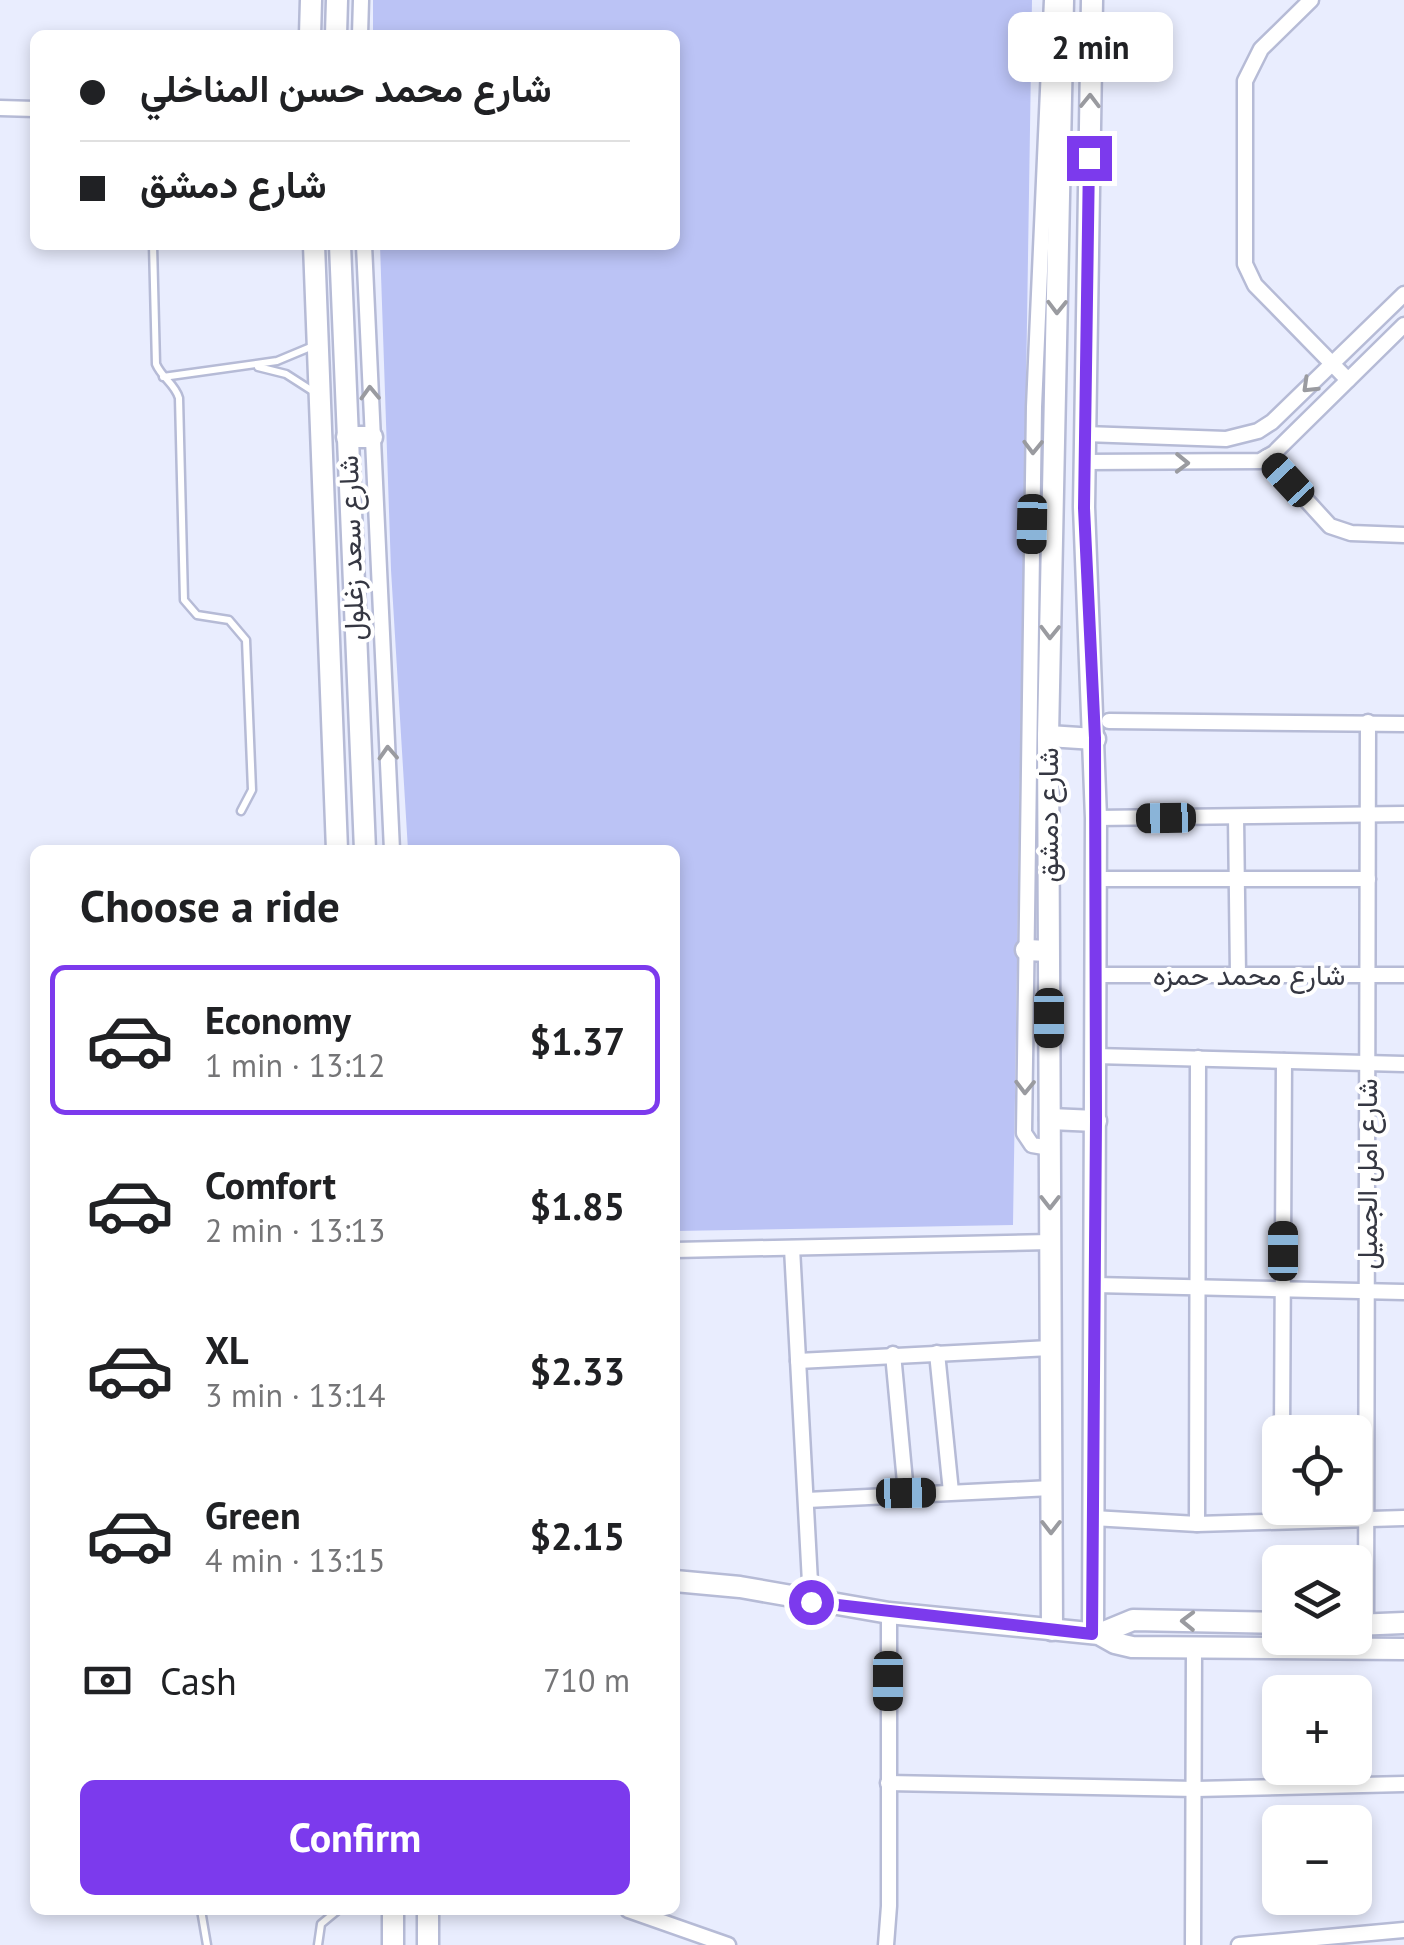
<!DOCTYPE html>
<meta charset="utf-8">
<style>
:root{--surface:#fff;--page:#f2f2f2;--text:#202124;--muted:#757577;--line:#e0e0e0;--accent:#7c3aed}
body{margin:0;font-family:"PT Sans",Vazirmatn,sans-serif;background:var(--page);color:var(--text);height:100vh;display:flex;flex-direction:column;font-size:38px;white-space:nowrap}
*{box-sizing:border-box;margin:0}
p{font-size:32px;color:var(--muted)}
.icon{flex:none;width:55px;height:55px;fill:none;stroke:currentColor;stroke-width:2;stroke-linecap:round;stroke-linejoin:round}
.map{position:relative;flex:1;overflow:hidden}
.side{position:absolute;left:30px;top:845px;width:650px;height:1070px;display:flex;flex-direction:column;background:var(--surface);border-radius:15px;box-shadow:0 5px 15px #0003}
.side>*{flex:none}
.hud{position:absolute;left:30px;top:30px;width:650px;height:220px;border-radius:15px;box-shadow:0 5px 15px #0003;display:grid;align-content:center;height:220px;padding:0 50px;background:var(--surface)}
.controls{position:absolute;left:1262px;top:1415px;display:grid;gap:20px}
.controls a{display:grid;place-items:center;width:110px;height:110px;border-radius:15px;background:var(--surface);box-shadow:0 5px 15px #0003;font-size:50px}
.end{position:absolute;width:45px;height:45px;margin:-22px;border:12px solid #7c3aed;background:#fff;box-shadow:0 0 0 5px #fff}
.from{border-radius:50%}
.bubble{position:absolute;height:70px;border-radius:15px;background:var(--surface);box-shadow:0 5px 15px #0003;font-size:32px;font-weight:600;line-height:70px;text-align:center}
.car{position:absolute;width:30px;height:60px;margin:-30px -15px;border-radius:12px;box-shadow:0 0 8px 2px #0007;background:linear-gradient(#222 24%,#8ab4d8 0 40%,#222 0 76%,#8ab4d8 0 86%,#222 0)}
.hud b{display:flex;align-items:center;gap:35px;height:95px;font-size:38px}
.hud b+b{border-top:2px solid var(--line)}
.hud i{width:25px;height:25px;background:var(--text)}
ul{padding:0;list-style:none}
li{display:flex;align-items:center;gap:30px;height:150px;margin:0 20px 15px;padding:0 30px;border:5px solid transparent;border-radius:15px}
li div{flex:1}
li b{display:block;font-size:38px}
li em{font-style:normal;font-weight:600}
li.on{border-color:var(--accent)}
li>.icon{width:90px;height:90px;stroke-width:1.5}
h2{padding:0 50px;font-size:45px;line-height:120px}
.pay{display:flex;align-items:center;gap:25px;height:110px;padding:0 50px;font-size:38px}
.pay p{margin-inline-start:auto}
.action{display:flex;gap:20px;margin-top:auto;padding:20px 50px}
.action a{flex:1;height:115px;border-radius:15px;background:var(--accent);color:#fff;font-size:40px;font-weight:600;line-height:115px;text-align:center}
.map>svg:first-child{display:block}
.green{fill:#bbc3f5}
.lines{fill:none;stroke-linecap:round;stroke-linejoin:round}
.lane-casing{stroke:#b6bbd6;stroke-width:11}
.street-casing{stroke:#b6bbd6;stroke-width:19}
.secondary-casing{stroke:#b6bbd6;stroke-width:25}
.primary-casing{stroke:#b6bbd6;stroke-width:25}
.lane{stroke:#fff;stroke-width:6}
.street{stroke:#fff;stroke-width:14}
.secondary{stroke:#fff;stroke-width:20}
.primary{stroke:#fff;stroke-width:20}
.oneway{stroke:#9a9ba0}
.route{stroke:#7c3aed;stroke-width:12}
.labels{text-anchor:middle;stroke-width:8;stroke-linejoin:round;paint-order:stroke}
.street-label{font-size:28px;fill:#353742;stroke:#fff}
</style>
<div class="map">
<svg width="1404" height="1945" viewBox="0 0 1404 1945">
<rect width="100%" height="100%" fill="#e9edfe"/>
<polygon class="green" points="373,0 1032,0 1013,1225 675,1231 675,850 408,850 391,570 380,245 675,245 675,35 373,35"/>
<g class="lines">
<g class="lane-casing">
<g id="lane">
<path d="M153,245L156,364C162,378 175,384 179,398L184,600L197,615L229,620L246,640L252,790L241,811"/>
<polyline points="258,367 286,374 314,392"/>
<polyline points="163,377 277,361 313,346"/>
<polyline points="201,1910 207,1945"/>
<polyline points="318,1945 321,1924 338,1910"/>
</g>
</g>
<g class="street-casing">
<g id="street">
<polyline points="1311,0 1261,49 1245,81 1245,264 1255,285 1348,380"/>
<polyline points="360,35 361,0"/>
<polyline points="0,108 35,109"/>
<polyline points="364,245 392,850"/>
<polyline points="1085,434 1226,439 1258,431 1272,422 1404,294"/>
<polyline points="1267,457 1330,526 1351,533 1404,535"/>
<polyline points="1085,462 1260,461 1274,453 1404,325"/>
<polyline points="1109,721 1404,724"/>
<polyline points="1236,817 1238,975"/>
<polyline points="1096,818 1404,814"/>
<polyline points="1095,879 1368,879"/>
<polyline points="1095,975 1404,975"/>
<polyline points="1095,1056 1404,1064"/>
<polyline points="1050,1148 1032,1145 1024,1133 1034,407 1052,0"/>
<polyline points="792,1248 811,1601"/>
<polyline points="675,1250 1050,1242"/>
<polyline points="1095,1285 1404,1292"/>
<polyline points="937,1353 951,1492"/>
<polyline points="893,1354 906,1493"/>
<polyline points="798,1361 1050,1348"/>
<polyline points="1282,1432 1284,1061"/>
<polyline points="807,1500 1051,1488"/>
<polyline points="1093,1518 1197,1524 1404,1518"/>
<polyline points="1197,1524 1198,1058"/>
<polyline points="1366,1625 1368,722"/>
<polyline points="888,1783 1196,1789 1404,1784"/>
<polyline points="628,1910 728,1945"/>
<polyline points="886,1945 889,1906 889,1613"/>
<polyline points="1193,1945 1194,1648"/>
<polyline points="1239,1945 1404,1930"/>
</g>
</g>
<g class="secondary-casing">
<g id="secondary">
<polyline points="1092,0 1084,507 1096,818 1093,1633"/>
<polyline points="1048,736 1095,739"/>
<polyline points="1026,950 1048,951"/>
<polyline points="1050,1119 1096,1121"/>
<polyline points="675,1581 740,1587 889,1613 1099,1634 1115,1643 1132,1647 1404,1649"/>
<polyline points="1355,1625 1404,1623"/>
<polyline points="1052,1630 1048,736 1063,0"/>
<polyline points="1099,1634 1133,1620 1280,1623"/>
</g>
</g>
<g class="primary-casing">
<g id="primary">
<polyline points="310,35 311,0"/>
<polyline points="336,35 337,0"/>
<polyline points="314,245 337,850"/>
<polyline points="340,245 365,850"/>
<polyline points="347,437 372,437"/>
<polyline points="393,1910 393,1945"/>
<polyline points="428,1945 428,1910"/>
</g>
</g>
<use href="#lane" class="lane"/>
<use href="#street" class="street"/>
<use href="#secondary" class="secondary"/>
<use href="#primary" class="primary"/>
</g>
<defs><path id="oneway-chevron" d="M-2-3.5L2.5 0L-2 3.5" fill="none" stroke-width="1.6" stroke-linecap="round" stroke-linejoin="round" transform="scale(2.5)"/></defs>
<g class="oneway">
<use href="#oneway-chevron" transform="translate(1090 101) rotate(-89)"/>
<use href="#oneway-chevron" transform="translate(1057 307) rotate(91)"/>
<use href="#oneway-chevron" transform="translate(1309 386) rotate(136)"/>
<use href="#oneway-chevron" transform="translate(370 393) rotate(-92)"/>
<use href="#oneway-chevron" transform="translate(1033 447) rotate(91)"/>
<use href="#oneway-chevron" transform="translate(1182 463) rotate(1)"/>
<use href="#oneway-chevron" transform="translate(1050 632) rotate(91)"/>
<use href="#oneway-chevron" transform="translate(388 753) rotate(-93)"/>
<use href="#oneway-chevron" transform="translate(1025 1087) rotate(91)"/>
<use href="#oneway-chevron" transform="translate(1050 1202) rotate(90)"/>
<use href="#oneway-chevron" transform="translate(1051 1527) rotate(90)"/>
<use href="#oneway-chevron" transform="translate(1188 1621) rotate(-179)"/>
</g>
<g class="lines">
<polyline class="route" points="811,1602 1092,1634 1096,1121 1095,738 1084,508 1089,158"/>
</g>
<g class="labels">
<g class="street-label">
<text transform="translate(351 548) rotate(-92)" y="10">شارع سعد زغلول</text>
<text transform="translate(1048 815) rotate(-90)" y="10">شارع دمشق</text>
<text x="1249" y="985">شارع محمد حمزه</text>
<text transform="translate(1367 1174) rotate(-90)" y="10">شارع امل الجميل</text>
</g>
</g>
</svg>
<div class="controls">
<a><svg class="icon" aria-label="locate" viewBox="0 0 24 24"><circle cx="12" cy="12" r="6"/><path d="M12 2v4M12 18v4M2 12h4M18 12h4"/></svg></a>
<a><svg class="icon" aria-label="layers" viewBox="0 0 24 24"><path d="M12 4l9 5-9 5-9-5zM3 14l9 5 9-5"/></svg></a>
<a>+</a>
<a>−</a>
</div>
<i class="end from" style="left:811px;top:1602px"></i>
<i class="end" style="left:1089px;top:158px"></i>
<div class="bubble" style="left:1008px;top:12px;width:165px">2 min</div>
<i class="car" style="left:1288px;top:480px;rotate:317deg"></i>
<i class="car" style="left:1032px;top:524px;rotate:181deg"></i>
<i class="car" style="left:1166px;top:818px;rotate:269deg"></i>
<i class="car" style="left:1049px;top:1018px;rotate:180deg"></i>
<i class="car" style="left:1283px;top:1251px;rotate:0deg"></i>
<i class="car" style="left:906px;top:1493px;rotate:89deg"></i>
<i class="car" style="left:888px;top:1681px;rotate:180deg"></i>
<div class="hud">
<b><i class="from"></i>شارع محمد حسن المناخلي</b>
<b><i></i>شارع دمشق</b>
</div>
<section class="side">
<h2>Choose a ride</h2>
<ul>
<li class="on"><svg class="icon" aria-label="car" viewBox="0 0 24 24"><path d="M5 17H2v-5l4-1 3-4h7l3 4 3 1v5h-3M9 17h6M6 11h13"/><circle cx="7" cy="17" r="2"/><circle cx="17" cy="17" r="2"/></svg><div><b>Economy</b><p>1 min · 13:12</p></div><em>$1.37</em></li>
<li><svg class="icon" aria-label="car" viewBox="0 0 24 24"><path d="M5 17H2v-5l4-1 3-4h7l3 4 3 1v5h-3M9 17h6M6 11h13"/><circle cx="7" cy="17" r="2"/><circle cx="17" cy="17" r="2"/></svg><div><b>Comfort</b><p>2 min · 13:13</p></div><em>$1.85</em></li>
<li><svg class="icon" aria-label="car" viewBox="0 0 24 24"><path d="M5 17H2v-5l4-1 3-4h7l3 4 3 1v5h-3M9 17h6M6 11h13"/><circle cx="7" cy="17" r="2"/><circle cx="17" cy="17" r="2"/></svg><div><b>XL</b><p>3 min · 13:14</p></div><em>$2.33</em></li>
<li><svg class="icon" aria-label="car" viewBox="0 0 24 24"><path d="M5 17H2v-5l4-1 3-4h7l3 4 3 1v5h-3M9 17h6M6 11h13"/><circle cx="7" cy="17" r="2"/><circle cx="17" cy="17" r="2"/></svg><div><b>Green</b><p>4 min · 13:15</p></div><em>$2.15</em></li>
</ul>
<div class="pay"><svg class="icon" aria-label="cash" viewBox="0 0 24 24"><path d="M3 7h18v10H3z"/><circle cx="12" cy="12" r="2"/></svg>Cash<p>710 m</p></div>
<div class="action"><a>Confirm</a></div>
</section>
</div>
